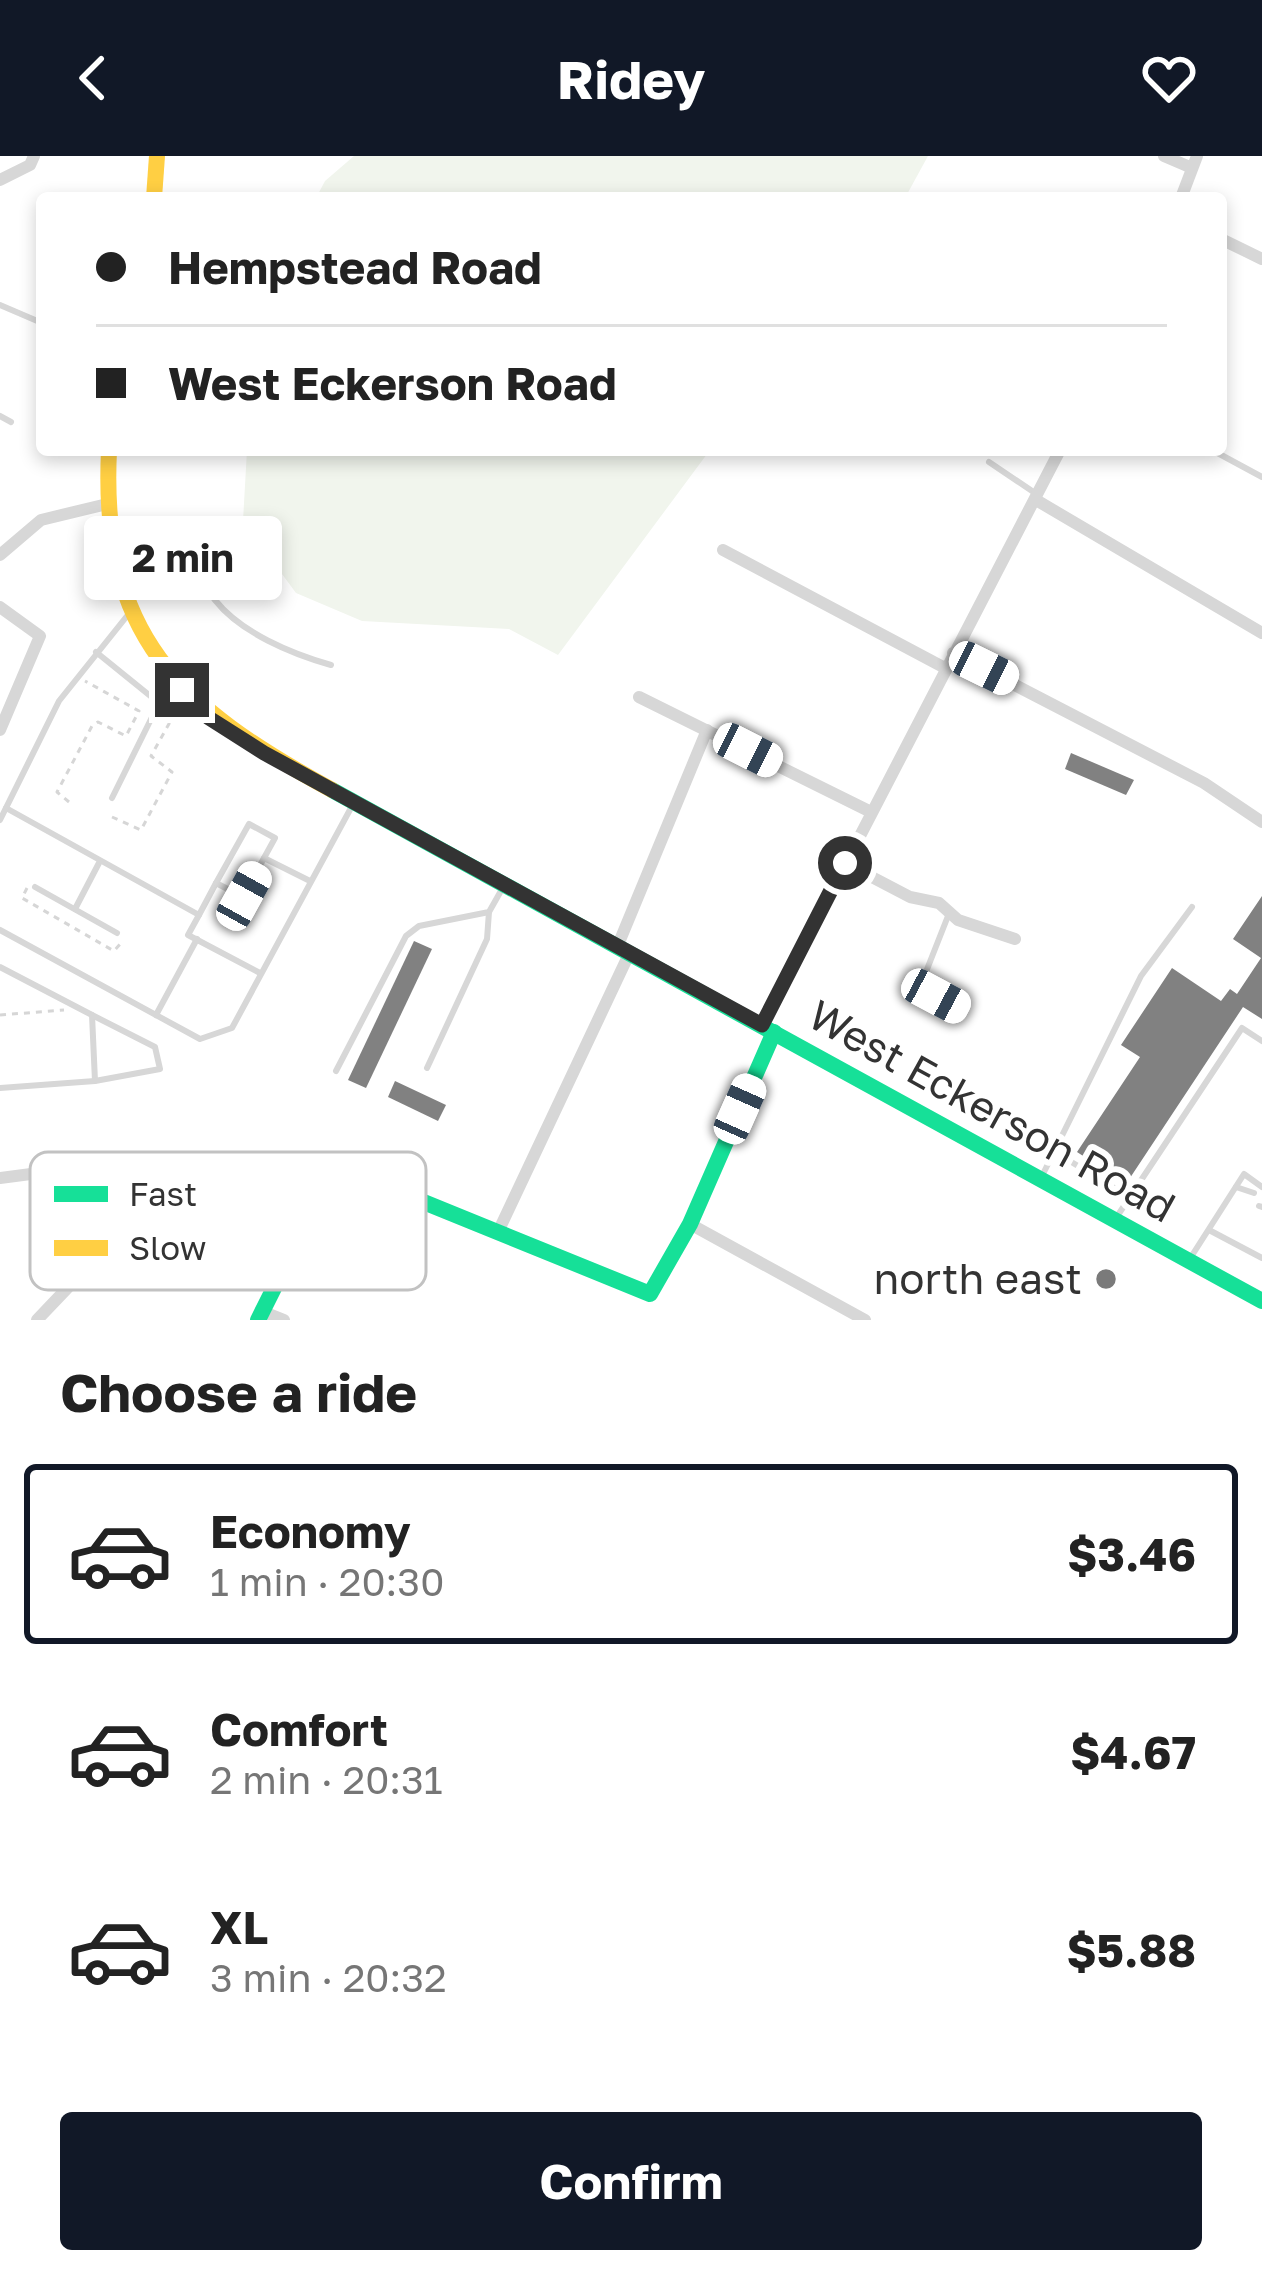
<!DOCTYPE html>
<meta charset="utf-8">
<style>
:root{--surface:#fff;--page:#f2f2f2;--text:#222;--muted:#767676;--line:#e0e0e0;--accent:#111827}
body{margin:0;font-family:"Golos Text",sans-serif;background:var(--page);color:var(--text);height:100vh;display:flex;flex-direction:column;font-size:45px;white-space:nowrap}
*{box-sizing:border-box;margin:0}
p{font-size:39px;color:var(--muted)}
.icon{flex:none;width:66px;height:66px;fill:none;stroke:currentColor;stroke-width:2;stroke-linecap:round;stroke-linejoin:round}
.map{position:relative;height:1164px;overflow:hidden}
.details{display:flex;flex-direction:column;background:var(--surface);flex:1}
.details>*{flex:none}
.hud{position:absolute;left:36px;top:36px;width:1191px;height:264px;border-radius:12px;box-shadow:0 6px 18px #0003;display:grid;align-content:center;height:264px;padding:0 60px;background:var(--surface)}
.end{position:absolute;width:54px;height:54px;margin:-27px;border:15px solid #333;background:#fff;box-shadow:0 0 0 6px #fff}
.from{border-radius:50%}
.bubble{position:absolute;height:84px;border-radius:12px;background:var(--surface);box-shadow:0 6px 18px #0003;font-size:39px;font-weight:700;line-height:84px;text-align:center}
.car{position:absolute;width:36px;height:72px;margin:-36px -18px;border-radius:15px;box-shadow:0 0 9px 3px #0007;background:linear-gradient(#fff 24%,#345 0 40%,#fff 0 76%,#345 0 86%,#fff 0)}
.hud b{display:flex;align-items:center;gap:42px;height:114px;font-size:45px}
.hud b+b{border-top:3px solid var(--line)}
.hud i{width:30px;height:30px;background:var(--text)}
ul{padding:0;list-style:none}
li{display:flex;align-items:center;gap:36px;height:180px;margin:0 24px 18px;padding:0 36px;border:6px solid transparent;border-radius:12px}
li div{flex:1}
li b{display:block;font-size:45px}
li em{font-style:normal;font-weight:700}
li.selected{border-color:var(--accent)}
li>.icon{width:108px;height:108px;stroke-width:1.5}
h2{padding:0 60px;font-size:54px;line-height:144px}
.action{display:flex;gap:24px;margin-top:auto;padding:24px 60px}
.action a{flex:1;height:138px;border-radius:12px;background:var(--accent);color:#fff;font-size:48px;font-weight:700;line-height:138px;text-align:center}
header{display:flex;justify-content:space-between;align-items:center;height:156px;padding:0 60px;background:var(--accent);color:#fff;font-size:54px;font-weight:700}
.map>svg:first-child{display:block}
.green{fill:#f1f5ed}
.building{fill:#818181}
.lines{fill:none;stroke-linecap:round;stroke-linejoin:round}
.path{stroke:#d6d6d6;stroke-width:3;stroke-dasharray:6 6;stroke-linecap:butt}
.lane{stroke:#d7d7d7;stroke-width:6}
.street{stroke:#d7d7d7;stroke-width:12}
.fast{stroke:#16e098;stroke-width:16}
.slow{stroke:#ffcf43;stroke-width:16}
.route{stroke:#333;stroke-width:15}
.poi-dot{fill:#7a7a7a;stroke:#fff;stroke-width:4.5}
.labels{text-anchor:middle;stroke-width:12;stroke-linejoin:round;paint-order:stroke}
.street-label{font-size:42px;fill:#333;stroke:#fff}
.poi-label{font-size:42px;fill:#333;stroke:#fff;text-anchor:end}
.key{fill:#fff;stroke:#c2c2c2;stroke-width:3}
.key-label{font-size:33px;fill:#333}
</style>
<header><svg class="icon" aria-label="back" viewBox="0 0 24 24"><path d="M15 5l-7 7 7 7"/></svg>Ridey<svg class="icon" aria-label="heart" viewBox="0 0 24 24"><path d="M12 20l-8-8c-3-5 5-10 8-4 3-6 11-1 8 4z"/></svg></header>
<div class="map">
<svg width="1262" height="1164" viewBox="0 0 1262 1164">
<rect width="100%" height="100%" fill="#fff"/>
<g class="green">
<polygon points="354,0 928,0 905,42 316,42 325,25"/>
<polygon points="247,294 710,294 558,499 509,473 362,465 296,437 243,365"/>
</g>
<g class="building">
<polygon points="1071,597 1134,624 1126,639 1065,613"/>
<polygon points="1262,740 1262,863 1243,851 1126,1028 1077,996 1140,901 1121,889 1172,812 1221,845 1230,833 1237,838 1261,802 1233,783"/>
<polygon points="414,785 432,793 366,932 348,924"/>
<polygon points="395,925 446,949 438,965 388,941"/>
</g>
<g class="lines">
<g class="path">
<polyline points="69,646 57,636 92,570 98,566 126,580 139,555 85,525"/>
<polyline points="112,661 141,674 172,616 151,600 170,566 192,562"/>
<polyline points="27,732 22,742 114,795 121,787"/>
<polyline points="0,859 64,854"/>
</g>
<g class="lane">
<polyline points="0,149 42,167"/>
<polyline points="0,260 11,266"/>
<polyline points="1212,294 1262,321"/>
<polyline points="989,306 1035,337"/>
<path d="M119,412C132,406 154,385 169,386C194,388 202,428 215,444C241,477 292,498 331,509"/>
<polyline points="96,496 159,547 112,642"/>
<polyline points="6,652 199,759 216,727 243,741 264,702 310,725"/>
<polyline points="0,664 59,545 127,460"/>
<polyline points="216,727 249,668 275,682 264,702"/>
<polyline points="35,731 117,777"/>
<polyline points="75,753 100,705"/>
<polyline points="199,759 188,779 260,817"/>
<polyline points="948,760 922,826 960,852"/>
<polyline points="0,774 200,883 232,872 352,650"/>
<polyline points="0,811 92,859 95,925 0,932"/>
<polyline points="92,859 155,891 160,913 95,925"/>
<polyline points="156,859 197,783"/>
<polyline points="427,912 487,783 489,756"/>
<polyline points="336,915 406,780 419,770 489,756 502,733"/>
<polyline points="1055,996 1129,1041"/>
<polyline points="1043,1018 1141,820 1192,751"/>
<polyline points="1236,1031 1254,1037"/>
<polyline points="1259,1050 1262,1051"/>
<polyline points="1118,1059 1242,872 1262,885"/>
<polyline points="1209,1074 1262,1102"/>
<polyline points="1191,1101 1244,1018 1262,1031"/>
</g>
<g class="street">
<polyline points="1164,0 1192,12"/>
<polyline points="0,24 30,9 34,0"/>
<polyline points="1181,42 1197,0"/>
<polyline points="1221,83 1262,103"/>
<polyline points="1036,344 1262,477"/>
<polyline points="723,394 945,512"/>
<polyline points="0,399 41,364 103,349"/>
<polyline points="0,451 40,480 0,574"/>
<polyline points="953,497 1204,627 1262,666"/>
<polyline points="639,541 869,655"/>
<polyline points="845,707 910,741 939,747 958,764 1015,783"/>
<polyline points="618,789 707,574"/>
<polyline points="762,869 1060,294"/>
<polyline points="0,1022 84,1011 205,1006"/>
<polyline points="690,1068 865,1164"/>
<polyline points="498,1076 630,796"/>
<polyline points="264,1156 284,1164"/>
<polyline points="37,1164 75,1124 84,1011"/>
</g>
<g class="fast">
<polyline points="332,634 1262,1145"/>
<polyline points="258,1164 335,1010 650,1138 690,1068 774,876"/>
</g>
<g class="slow">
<polyline points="154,42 157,0"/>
<path d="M109,294C100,480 178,550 332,634"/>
</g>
</g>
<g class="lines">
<polyline class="route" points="182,534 209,562 264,597 762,869 845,707"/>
</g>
<circle class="poi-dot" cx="1106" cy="1123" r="12"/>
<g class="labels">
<g class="street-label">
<text transform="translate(992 955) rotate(29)" y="15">West Eckerson Road</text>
</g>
<g class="poi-label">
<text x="1082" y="1138">north east</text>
</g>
</g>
<rect x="30" y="996" width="396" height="138" rx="18" class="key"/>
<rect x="54" y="1030" width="54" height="16" fill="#16e098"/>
<rect x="54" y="1084" width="54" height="16" fill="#ffcf43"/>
<g class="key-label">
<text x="129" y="1050">Fast</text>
<text x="129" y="1104">Slow</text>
</g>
</svg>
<i class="end from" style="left:845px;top:707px"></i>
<i class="end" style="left:182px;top:534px"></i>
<div class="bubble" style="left:84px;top:360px;width:198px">2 min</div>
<i class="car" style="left:984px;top:512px;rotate:116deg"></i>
<i class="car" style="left:748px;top:594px;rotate:117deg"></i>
<i class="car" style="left:244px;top:740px;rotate:29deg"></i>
<i class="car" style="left:936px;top:840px;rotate:118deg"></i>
<i class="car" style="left:740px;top:953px;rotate:24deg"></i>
<div class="hud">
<b><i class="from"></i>Hempstead Road</b>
<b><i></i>West Eckerson Road</b>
</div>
</div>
<section class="details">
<h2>Choose a ride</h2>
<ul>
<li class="selected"><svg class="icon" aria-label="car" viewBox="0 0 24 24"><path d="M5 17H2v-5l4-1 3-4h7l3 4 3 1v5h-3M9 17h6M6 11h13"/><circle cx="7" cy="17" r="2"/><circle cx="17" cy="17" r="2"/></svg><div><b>Economy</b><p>1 min · 20:30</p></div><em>$3.46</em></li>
<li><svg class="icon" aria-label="car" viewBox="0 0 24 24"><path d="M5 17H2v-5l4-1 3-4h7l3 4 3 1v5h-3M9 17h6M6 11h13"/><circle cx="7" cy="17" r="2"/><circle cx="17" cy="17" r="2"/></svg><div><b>Comfort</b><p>2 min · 20:31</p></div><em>$4.67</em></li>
<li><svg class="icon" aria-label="car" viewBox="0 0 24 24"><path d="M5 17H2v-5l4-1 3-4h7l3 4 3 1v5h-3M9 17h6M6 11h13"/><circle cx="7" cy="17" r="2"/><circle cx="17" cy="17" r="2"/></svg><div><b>XL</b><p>3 min · 20:32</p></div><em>$5.88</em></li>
</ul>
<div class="action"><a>Confirm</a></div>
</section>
